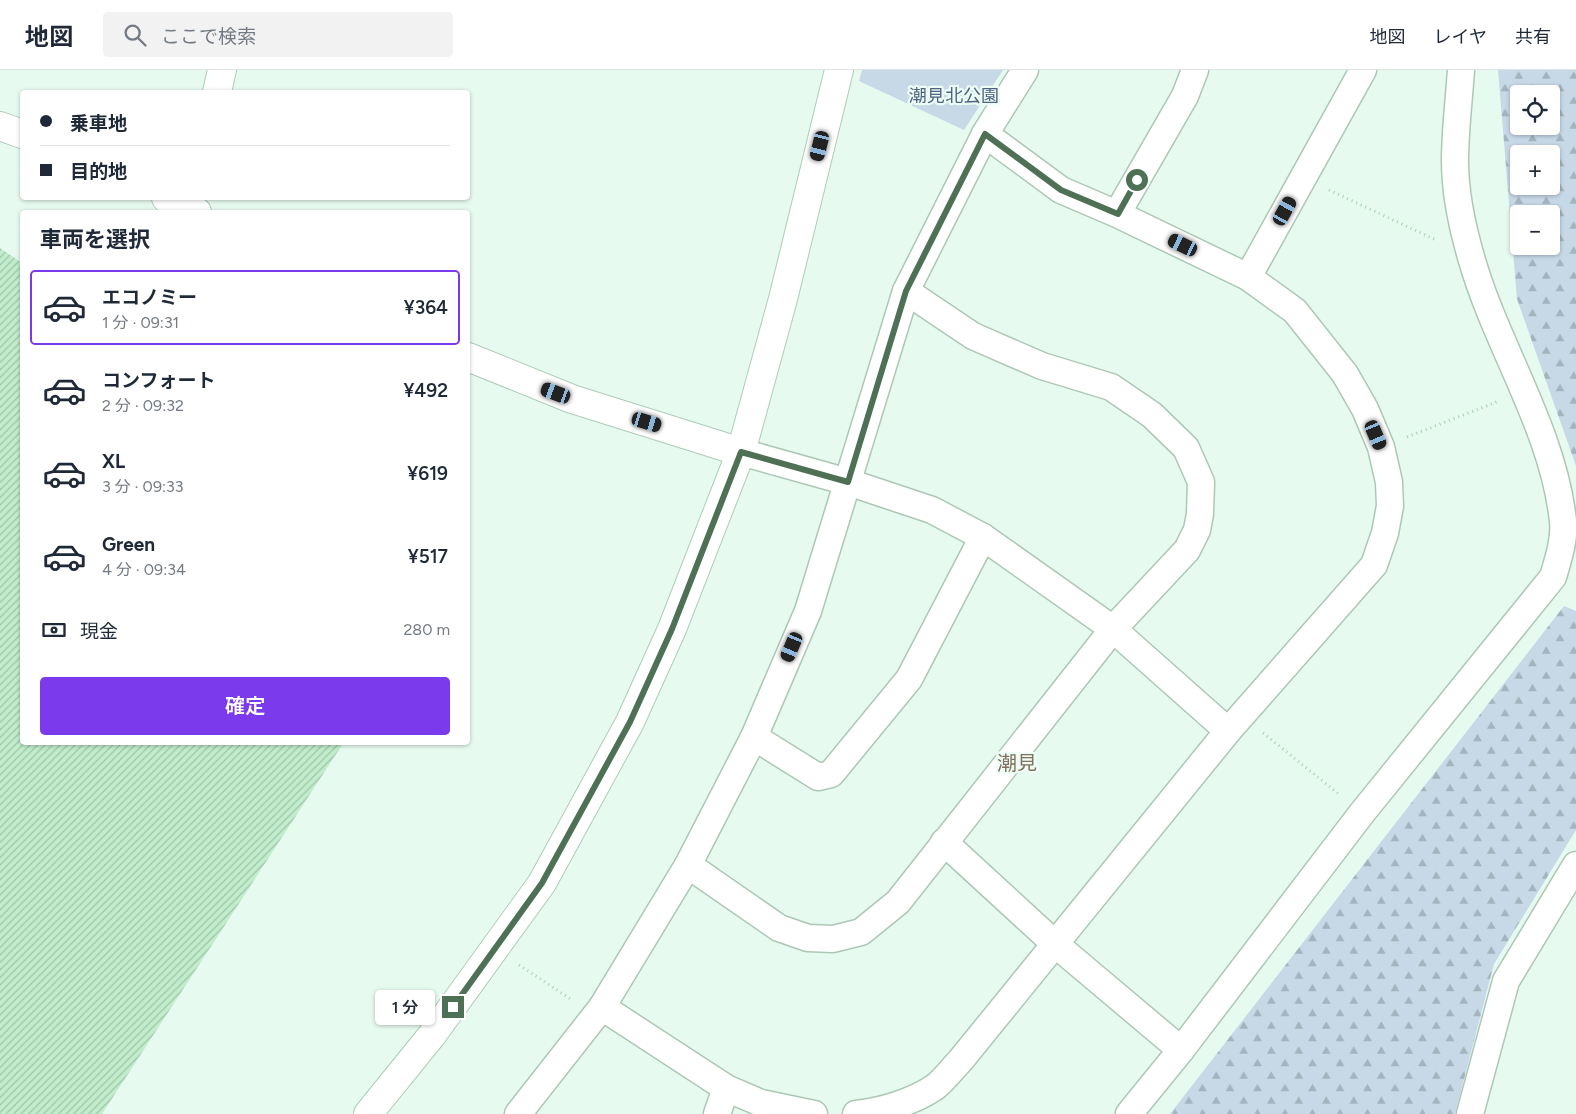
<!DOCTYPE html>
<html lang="ja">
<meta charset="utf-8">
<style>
:root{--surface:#fff;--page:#f2f2f3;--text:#1f2937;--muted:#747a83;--line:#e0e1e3;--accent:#7c3aed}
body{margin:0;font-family:Figtree,"Noto Sans JP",sans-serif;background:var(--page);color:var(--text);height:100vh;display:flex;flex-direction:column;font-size:19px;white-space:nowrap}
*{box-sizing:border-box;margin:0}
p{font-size:16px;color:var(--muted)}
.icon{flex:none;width:28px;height:28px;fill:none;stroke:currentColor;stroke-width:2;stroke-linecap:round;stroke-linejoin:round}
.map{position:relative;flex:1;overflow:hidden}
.panel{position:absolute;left:20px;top:140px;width:450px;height:535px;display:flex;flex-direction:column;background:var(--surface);border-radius:5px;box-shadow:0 1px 4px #0004}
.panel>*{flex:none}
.top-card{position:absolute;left:20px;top:20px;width:450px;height:110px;border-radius:5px;box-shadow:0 1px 4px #0004;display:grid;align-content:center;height:110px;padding:0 20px;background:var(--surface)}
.buttons{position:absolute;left:1510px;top:15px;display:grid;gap:10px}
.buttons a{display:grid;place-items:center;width:50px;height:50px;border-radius:5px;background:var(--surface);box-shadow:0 1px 4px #0004;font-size:25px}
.end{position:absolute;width:22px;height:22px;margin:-11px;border:6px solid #4e7156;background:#fff;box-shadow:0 0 0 2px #fff}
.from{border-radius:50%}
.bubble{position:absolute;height:35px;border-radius:5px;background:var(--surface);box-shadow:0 1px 4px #0004;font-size:16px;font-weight:600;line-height:35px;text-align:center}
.car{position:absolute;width:15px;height:30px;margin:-15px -8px;border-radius:6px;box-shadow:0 0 4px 1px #0007;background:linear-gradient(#222 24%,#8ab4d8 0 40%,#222 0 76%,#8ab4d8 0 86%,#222 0)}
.top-card b{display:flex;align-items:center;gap:18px;height:48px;font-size:19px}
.top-card b+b{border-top:1px solid var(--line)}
.top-card i{width:12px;height:12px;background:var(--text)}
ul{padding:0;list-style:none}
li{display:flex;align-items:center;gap:15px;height:75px;margin:0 10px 8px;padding:0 10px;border:2px solid transparent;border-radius:5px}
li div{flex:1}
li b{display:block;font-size:19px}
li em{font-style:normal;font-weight:600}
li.on{border-color:var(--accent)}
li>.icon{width:45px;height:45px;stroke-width:1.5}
h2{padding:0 20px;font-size:22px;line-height:60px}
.pay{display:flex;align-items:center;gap:12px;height:55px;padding:0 20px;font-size:19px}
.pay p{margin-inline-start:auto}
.cta{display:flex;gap:10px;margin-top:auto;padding:10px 20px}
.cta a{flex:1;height:58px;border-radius:5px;background:var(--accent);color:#fff;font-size:20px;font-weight:600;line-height:58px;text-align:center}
header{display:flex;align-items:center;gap:30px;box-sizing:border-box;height:70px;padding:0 25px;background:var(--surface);border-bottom:1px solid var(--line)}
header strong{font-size:24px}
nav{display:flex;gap:28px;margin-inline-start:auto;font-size:18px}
.search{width:350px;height:45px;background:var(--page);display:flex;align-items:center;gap:12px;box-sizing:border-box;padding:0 18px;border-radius:5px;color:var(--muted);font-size:19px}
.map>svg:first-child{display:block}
.forest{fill:url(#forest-firs);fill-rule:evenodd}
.green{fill:#c7d8e7}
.building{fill:url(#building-hatch)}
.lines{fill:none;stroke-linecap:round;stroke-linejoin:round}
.street-casing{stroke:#acc8b5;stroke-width:29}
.secondary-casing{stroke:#accdb7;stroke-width:30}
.path{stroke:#a5d2b0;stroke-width:3;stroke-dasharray:1 4;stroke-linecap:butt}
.street{stroke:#fff;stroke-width:26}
.secondary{stroke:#fff;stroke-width:28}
.route{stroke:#4e7156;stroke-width:6}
.labels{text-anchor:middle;stroke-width:4.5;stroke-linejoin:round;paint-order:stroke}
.park-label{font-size:18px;fill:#4d6381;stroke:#edfdf5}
.quarter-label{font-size:20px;fill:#80705d;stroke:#edfdf5}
</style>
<header>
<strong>地図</strong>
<div class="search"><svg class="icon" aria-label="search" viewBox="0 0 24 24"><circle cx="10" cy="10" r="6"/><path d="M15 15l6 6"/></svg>ここで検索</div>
<nav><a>地図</a><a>レイヤ</a><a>共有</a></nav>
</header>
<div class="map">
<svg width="1576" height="1044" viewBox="0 0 1576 1044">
<defs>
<pattern id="forest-firs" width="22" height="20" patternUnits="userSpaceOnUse" patternTransform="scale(1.25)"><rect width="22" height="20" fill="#c7d8e7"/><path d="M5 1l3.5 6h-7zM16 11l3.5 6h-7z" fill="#a4b4be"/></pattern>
<pattern id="building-hatch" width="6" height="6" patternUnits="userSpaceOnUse" patternTransform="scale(1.25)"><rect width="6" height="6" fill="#c1edcd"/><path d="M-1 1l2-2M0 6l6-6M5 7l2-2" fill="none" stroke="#9fc4a9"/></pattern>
</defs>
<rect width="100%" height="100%" fill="#e7faf0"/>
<g class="forest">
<path d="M1498,0H1576V396L1517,229ZM1519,24H1551V56H1519ZM1519,84H1551V116H1519ZM1519,144H1551V176H1519Z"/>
<polygon points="1564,536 1576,541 1576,760 1494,894 1455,1044 1170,1044"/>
</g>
<polygon class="green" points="862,0 1003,0 964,60 859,11"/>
<polygon class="building" points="0,178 22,193 22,672 344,672 102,1044 0,1044"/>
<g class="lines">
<g class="street-casing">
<g id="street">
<polyline points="1117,144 1185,26 1195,0"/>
<polyline points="1248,207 1363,0"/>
<polyline points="741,382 848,412 932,440 983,467 1113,559 1228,661"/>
<polyline points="754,667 818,707 831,704 909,609 983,467"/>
<polyline points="944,772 1054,873 1181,980"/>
<polyline points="688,795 779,858 808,868 833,869 861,862 898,832 1113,559 1187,480 1197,460 1200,444 1201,412 1186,378 1152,345 1111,317 1042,296 973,266 906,221"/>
<polyline points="602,937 726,1018 761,1033 814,1044"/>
<polyline points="518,1044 602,937 688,795 754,667 808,541 906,221 985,64 1025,0"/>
<polyline points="717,1044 726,1018"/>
<path d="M856,1044C882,1041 913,1032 935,1017C944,1010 952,999 960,991L1228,661L1374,495L1385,463L1390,436L1389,412L1381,377L1365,339L1345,304L1295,241L1248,207L1117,144L1061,120L985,64"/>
<path d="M1129,1044L1181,980L1362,743L1553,507C1558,490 1565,469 1563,451C1553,358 1496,276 1471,187C1462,156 1455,123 1455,91C1455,61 1459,30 1461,0"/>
<polyline points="1470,1044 1506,911 1576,795"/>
</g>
</g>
<g class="secondary-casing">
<g id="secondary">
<polyline points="217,22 222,0"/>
<polyline points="0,56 22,64"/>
<polyline points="166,128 197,142"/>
<polyline points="468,287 572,329 741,382"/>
<polyline points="368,1044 432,965 542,813 630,652 672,559 741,382 783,229 839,0"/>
</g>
</g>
<g class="path">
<polyline points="1329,120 1436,170"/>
<polyline points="1407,367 1499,331"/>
<polyline points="1263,663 1340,725"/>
<polyline points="519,895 572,930"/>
</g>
<use href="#street" class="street"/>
<use href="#secondary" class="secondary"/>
</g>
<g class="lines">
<polyline class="route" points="453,937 542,813 630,652 672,559 741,382 848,412 906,221 985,64 1061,120 1118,144 1137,110"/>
</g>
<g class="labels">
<g class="park-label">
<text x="954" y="32">潮見北公園</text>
</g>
<g class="quarter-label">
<text x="1017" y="700">潮見</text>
</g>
</g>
</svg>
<div class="buttons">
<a><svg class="icon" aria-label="locate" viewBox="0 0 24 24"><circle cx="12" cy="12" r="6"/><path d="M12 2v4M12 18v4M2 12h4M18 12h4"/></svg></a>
<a>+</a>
<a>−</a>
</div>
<i class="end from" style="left:1137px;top:110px"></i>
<i class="end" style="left:453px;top:937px"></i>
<div class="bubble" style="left:375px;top:920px;width:60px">1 分</div>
<i class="car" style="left:820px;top:76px;rotate:194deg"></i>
<i class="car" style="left:1285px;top:141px;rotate:29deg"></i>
<i class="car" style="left:1183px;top:175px;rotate:296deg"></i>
<i class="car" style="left:556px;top:323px;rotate:290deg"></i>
<i class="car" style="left:647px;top:352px;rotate:107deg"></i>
<i class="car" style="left:1376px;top:365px;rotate:157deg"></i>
<i class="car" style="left:792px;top:577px;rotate:203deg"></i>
<div class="top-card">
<b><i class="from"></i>乗車地</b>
<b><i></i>目的地</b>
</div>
<section class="panel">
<h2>車両を選択</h2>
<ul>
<li class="on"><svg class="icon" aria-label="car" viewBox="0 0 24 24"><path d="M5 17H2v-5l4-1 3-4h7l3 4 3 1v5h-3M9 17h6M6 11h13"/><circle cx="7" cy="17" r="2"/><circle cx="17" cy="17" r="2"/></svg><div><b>エコノミー</b><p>1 分 · 09:31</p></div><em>¥364</em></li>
<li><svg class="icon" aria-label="car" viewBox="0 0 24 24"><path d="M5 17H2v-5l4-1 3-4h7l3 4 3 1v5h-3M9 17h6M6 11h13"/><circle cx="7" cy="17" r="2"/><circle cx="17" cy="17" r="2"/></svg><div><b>コンフォート</b><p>2 分 · 09:32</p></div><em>¥492</em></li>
<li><svg class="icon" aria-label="car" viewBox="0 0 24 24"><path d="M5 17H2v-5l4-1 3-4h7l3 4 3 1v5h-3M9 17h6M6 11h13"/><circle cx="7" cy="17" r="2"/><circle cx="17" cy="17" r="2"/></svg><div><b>XL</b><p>3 分 · 09:33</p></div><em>¥619</em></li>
<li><svg class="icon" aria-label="car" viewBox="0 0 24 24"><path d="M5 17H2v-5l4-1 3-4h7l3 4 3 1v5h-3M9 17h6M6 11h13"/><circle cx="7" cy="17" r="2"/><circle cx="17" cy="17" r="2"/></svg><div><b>Green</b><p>4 分 · 09:34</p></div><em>¥517</em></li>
</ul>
<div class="pay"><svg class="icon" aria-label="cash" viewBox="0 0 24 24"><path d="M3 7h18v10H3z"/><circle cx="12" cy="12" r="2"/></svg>現金<p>280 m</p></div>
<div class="cta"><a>確定</a></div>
</section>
</div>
